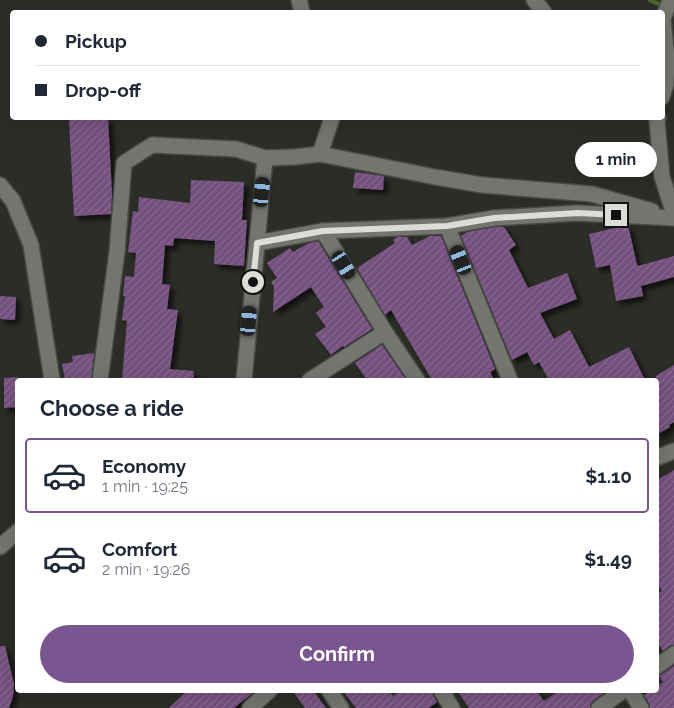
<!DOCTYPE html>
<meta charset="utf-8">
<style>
:root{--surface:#fff;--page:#f2f2f3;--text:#1f2937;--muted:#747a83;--line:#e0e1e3;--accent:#7a5691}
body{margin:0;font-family:Raleway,sans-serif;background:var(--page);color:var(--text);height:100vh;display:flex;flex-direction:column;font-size:19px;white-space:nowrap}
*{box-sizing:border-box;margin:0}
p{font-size:16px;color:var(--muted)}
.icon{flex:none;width:28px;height:28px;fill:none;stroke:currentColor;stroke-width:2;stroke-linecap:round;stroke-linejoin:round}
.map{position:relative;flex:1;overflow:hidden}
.panel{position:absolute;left:15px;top:378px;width:644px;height:315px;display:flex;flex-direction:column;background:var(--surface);border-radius:5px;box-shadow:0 5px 20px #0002}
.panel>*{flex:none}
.guide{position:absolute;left:10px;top:10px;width:655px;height:110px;border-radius:5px;box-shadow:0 5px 20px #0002;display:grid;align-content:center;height:110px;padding:0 25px;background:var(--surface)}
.end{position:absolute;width:22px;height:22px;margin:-11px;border:6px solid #dbddd9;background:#111;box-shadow:0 0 0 2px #111}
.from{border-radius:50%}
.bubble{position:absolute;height:35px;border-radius:18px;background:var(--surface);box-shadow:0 5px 20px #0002;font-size:16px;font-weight:700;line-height:35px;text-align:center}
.car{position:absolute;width:15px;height:30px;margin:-15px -8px;border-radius:6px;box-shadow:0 0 4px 1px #0007;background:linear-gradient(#222 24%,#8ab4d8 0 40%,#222 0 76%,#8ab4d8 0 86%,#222 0)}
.guide b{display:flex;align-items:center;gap:18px;height:48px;font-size:19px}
.guide b+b{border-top:1px solid var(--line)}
.guide i{width:12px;height:12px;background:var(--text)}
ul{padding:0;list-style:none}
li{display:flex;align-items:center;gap:15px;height:75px;margin:0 10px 8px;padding:0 15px;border:2px solid transparent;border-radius:5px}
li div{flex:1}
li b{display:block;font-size:19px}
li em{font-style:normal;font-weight:700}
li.selected{border-color:var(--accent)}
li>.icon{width:45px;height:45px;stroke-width:1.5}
h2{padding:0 25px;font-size:22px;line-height:60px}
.action{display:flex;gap:10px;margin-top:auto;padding:10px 25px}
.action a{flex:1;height:58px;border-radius:30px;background:var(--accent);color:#fff;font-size:20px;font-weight:700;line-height:58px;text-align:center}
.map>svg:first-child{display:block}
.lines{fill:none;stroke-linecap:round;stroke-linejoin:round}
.stream{stroke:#52652d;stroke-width:4.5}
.building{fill:url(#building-hatch);filter:url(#shadow)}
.street-casing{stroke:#474a44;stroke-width:18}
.street{stroke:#73766f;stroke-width:15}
.route{stroke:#dbddd9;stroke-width:6}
</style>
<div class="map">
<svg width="674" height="708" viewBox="0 0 674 708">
<defs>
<pattern id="building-hatch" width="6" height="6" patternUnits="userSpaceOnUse" patternTransform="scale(1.25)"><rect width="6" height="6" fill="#744f7d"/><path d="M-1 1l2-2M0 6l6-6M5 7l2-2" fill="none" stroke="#87688f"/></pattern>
<filter id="shadow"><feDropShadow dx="4.5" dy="4.5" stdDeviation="2.5" flood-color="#0009"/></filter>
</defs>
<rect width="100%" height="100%" fill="#2b2d27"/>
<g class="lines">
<polyline class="stream" points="650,0 674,11"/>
</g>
<g class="building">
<polygon points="108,118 112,194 111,214 74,216 69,120"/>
<polygon points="355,172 384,176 383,190 353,188"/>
<polygon points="191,180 244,182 242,220 247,220 244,266 214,264 215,241 174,238 173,246 165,245 162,284 170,285 167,309 178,310 170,369 194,371 193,380 122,380 127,321 122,320 125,296 123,296 125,276 134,277 136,253 128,252 133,211 138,212 139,197 190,203"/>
<polygon points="628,225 637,265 638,265 638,266 674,256 674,277 641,286 643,296 616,301 610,265 596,268 589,234"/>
<polygon points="495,227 504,227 516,245 509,250 528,288 567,273 577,299 540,313 554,339 570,330 589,367 629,347 645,380 549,380 539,362 534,365 527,352 512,360 461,236 467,232"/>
<polygon points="430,236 441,236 495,369 490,372 494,380 432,380 391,310 385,315 357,268 395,243 393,240 397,237 407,237 412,245"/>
<polygon points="318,241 372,329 344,347 343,346 331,355 315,334 326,327 316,313 324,307 311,287 273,312 274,287 271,282 277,278 267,263 290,248 293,252 307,244"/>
<polygon points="0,296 16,297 15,320 0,319"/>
<polygon points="382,345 406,380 367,380 355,363"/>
<polygon points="94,353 91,380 65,380 62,364 73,362 72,356"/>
<polygon points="674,365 674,422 669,425 670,427 656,435 656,376"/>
<polygon points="18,377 18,407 4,408 4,378"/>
<polygon points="674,470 674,645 669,646 663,651 656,641 656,595 662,591 656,582 656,481"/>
<polygon points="0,646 5,646 14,684 13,696 9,708 0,708"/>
<polygon points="674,666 674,708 650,708 649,703 644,695 652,690 656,690 656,687 663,682 659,676"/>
<polygon points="188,690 256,690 234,708 169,708"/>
<polygon points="292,690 313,690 326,708 305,708"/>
<polygon points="342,690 388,690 393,696 401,690 432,690 433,695 437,702 429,708 356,708"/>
<polygon points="457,690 536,690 544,701 560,690 608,690 593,701 591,704 590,708 469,708"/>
</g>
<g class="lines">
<g class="street-casing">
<g id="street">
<polyline points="299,0 302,12"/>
<polyline points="534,0 544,12"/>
<polyline points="662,97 666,84 667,59 663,19 670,0"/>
<polyline points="658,118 657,121 662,177 674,214"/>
<polyline points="320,154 332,118"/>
<polyline points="265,158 295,157 320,154 435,177 482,185 592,194 652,211"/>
<polyline points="0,185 13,201 31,245 52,380"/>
<polyline points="447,226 510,380"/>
<polyline points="323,231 385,332 417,380"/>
<polyline points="100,380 117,252 124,163 152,145 236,149 265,158 257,243"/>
<polyline points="244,380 257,243 323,231 447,226 494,218 577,213 674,218"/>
<polyline points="310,380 385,332"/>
<polyline points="656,458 674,451"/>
<polyline points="0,547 18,531"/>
<polyline points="656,667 674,654"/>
<polyline points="329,690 341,708"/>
<polyline points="441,690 452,708"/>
<polyline points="630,690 641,708"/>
<polyline points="250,708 270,690"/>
<polyline points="599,708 624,690"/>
</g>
</g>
<use href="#street" class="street"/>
</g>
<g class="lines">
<polyline class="route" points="253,282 257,243 323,231 447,226 494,218 561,214 578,213 616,215"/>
</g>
</svg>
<i class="end from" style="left:253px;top:282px"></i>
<i class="end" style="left:616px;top:215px"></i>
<div class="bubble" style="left:575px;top:142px;width:82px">1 min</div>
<i class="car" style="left:262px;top:192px;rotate:6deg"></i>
<i class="car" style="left:461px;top:260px;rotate:338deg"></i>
<i class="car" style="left:344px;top:265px;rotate:148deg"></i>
<i class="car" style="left:249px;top:321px;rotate:5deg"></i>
<div class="guide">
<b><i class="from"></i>Pickup</b>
<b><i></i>Drop-off</b>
</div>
<section class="panel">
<h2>Choose a ride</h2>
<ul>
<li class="selected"><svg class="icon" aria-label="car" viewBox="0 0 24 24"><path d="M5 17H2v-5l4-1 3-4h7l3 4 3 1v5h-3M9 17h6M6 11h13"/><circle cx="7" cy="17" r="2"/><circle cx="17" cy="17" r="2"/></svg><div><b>Economy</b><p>1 min · 19:25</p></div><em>$1.10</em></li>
<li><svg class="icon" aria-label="car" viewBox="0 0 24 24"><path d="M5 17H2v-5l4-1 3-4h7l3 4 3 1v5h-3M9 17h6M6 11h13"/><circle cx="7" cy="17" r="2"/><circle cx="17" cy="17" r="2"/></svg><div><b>Comfort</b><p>2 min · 19:26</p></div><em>$1.49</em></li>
</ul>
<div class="action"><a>Confirm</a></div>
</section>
</div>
